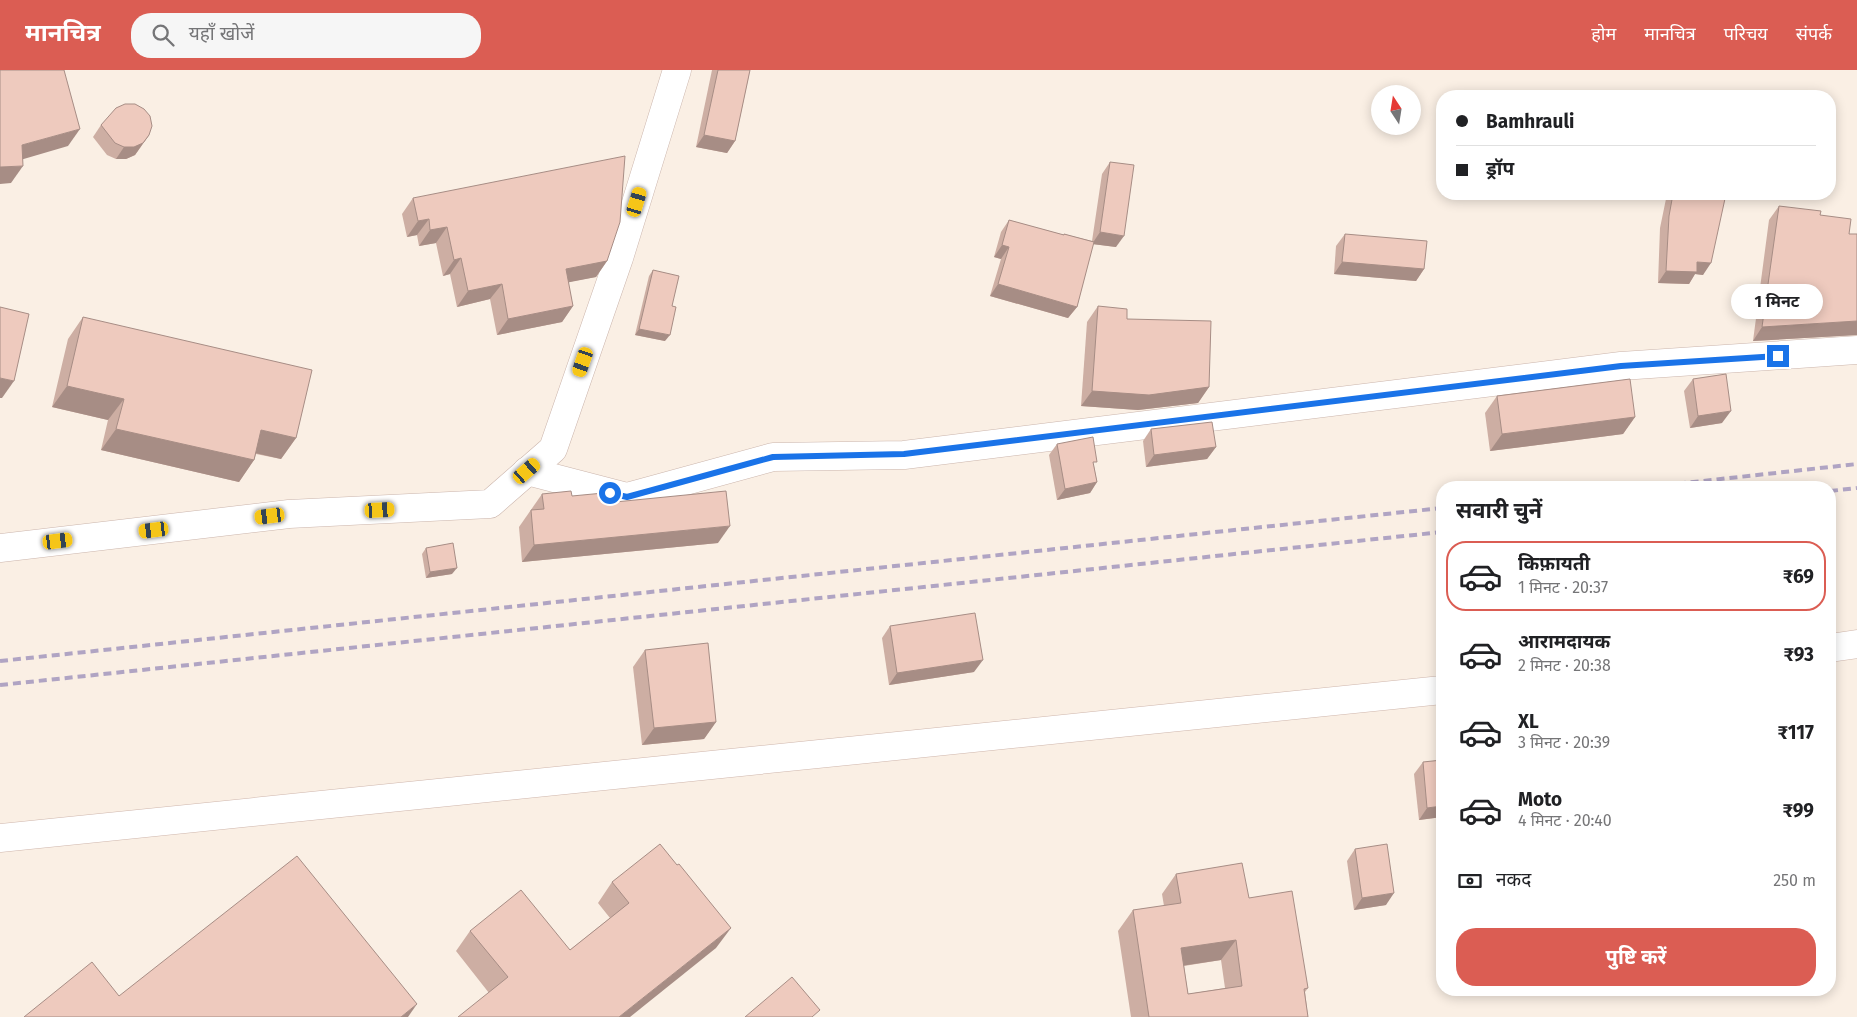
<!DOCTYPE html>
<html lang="hi">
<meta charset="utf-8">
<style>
:root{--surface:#fff;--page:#f6f6f6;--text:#202124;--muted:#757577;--line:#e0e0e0;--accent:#db5d53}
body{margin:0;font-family:"Fira Sans","Noto Sans Devanagari",sans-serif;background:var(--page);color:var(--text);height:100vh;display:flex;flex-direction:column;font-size:19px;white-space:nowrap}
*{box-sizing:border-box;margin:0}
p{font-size:16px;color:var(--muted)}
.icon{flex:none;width:28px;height:28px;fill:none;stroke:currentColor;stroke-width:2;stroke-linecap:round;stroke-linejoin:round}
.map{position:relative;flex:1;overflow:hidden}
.side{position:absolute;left:1436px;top:411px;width:400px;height:515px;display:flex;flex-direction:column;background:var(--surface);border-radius:20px;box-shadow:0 2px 12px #0003}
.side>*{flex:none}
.top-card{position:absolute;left:1436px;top:20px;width:400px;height:110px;border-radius:20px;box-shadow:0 2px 12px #0003;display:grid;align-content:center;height:110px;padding:0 20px;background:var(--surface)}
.needle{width:32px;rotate:348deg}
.fabs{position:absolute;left:1371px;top:15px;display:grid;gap:10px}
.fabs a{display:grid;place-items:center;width:50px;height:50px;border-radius:50%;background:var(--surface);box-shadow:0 2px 12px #0003;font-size:25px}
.end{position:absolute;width:22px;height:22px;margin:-11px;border:6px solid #1a73e8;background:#fff;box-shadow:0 0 0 2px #fff}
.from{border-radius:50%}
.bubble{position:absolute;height:35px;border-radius:18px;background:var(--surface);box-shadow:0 2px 12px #0003;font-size:16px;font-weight:700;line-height:35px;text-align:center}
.car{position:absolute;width:15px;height:30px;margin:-15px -8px;border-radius:6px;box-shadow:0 0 4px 1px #0007;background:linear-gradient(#f5c518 24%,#345 0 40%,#f5c518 0 76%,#345 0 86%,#f5c518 0)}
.top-card b{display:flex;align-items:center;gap:18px;height:48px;font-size:19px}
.top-card b+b{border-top:1px solid var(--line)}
.top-card i{width:12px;height:12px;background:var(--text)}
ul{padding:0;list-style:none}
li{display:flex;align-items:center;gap:15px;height:70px;margin:0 10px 8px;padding:0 10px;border:2px solid transparent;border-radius:20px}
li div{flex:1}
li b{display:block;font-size:19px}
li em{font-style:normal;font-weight:700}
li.on{border-color:var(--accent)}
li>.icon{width:45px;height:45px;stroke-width:1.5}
h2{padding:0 20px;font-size:22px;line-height:60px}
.pay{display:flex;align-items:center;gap:12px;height:55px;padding:0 20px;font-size:19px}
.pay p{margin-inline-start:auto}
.action{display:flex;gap:10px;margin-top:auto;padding:10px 20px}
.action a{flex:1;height:58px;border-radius:20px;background:var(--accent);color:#fff;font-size:20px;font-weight:700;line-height:58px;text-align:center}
header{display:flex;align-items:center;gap:30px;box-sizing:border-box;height:70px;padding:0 25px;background:var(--accent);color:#fff}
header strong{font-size:24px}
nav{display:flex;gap:28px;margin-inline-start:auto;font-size:18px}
.search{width:350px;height:45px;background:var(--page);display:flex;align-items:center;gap:12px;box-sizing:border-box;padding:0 18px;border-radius:20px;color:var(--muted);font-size:19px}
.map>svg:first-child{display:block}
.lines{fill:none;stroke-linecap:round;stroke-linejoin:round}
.street-casing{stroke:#cbb5ac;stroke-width:29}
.secondary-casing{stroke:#cfb6ac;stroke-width:29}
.street{stroke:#fff;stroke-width:28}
.secondary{stroke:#fff;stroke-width:28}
.rail{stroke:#b0a4c3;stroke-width:4;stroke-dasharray:8 5;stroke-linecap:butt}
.wall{fill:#cdaea3;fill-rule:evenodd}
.shaded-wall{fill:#a78d85}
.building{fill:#eecabe;stroke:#a78d85;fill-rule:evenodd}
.route{stroke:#1a73e8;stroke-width:6}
</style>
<header>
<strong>मानचित्र</strong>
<div class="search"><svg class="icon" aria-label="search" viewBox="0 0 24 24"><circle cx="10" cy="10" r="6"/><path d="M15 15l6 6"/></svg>यहाँ खोजें</div>
<nav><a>होम</a><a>मानचित्र</a><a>परिचय</a><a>संपर्क</a></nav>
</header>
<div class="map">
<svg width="1857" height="947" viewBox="0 0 1857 947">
<rect width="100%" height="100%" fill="#faefe4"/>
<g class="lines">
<g class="street-casing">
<g id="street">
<polyline points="527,401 627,427 773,387 904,385 1621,296 1857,280"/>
<polyline points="0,478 289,444 490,434 553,379 619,188 677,0"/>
</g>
</g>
<g class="secondary-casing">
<g id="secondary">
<polyline points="1830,578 1857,574"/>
<polyline points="0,768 1442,620"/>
</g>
</g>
<use href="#street" class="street"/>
<use href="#secondary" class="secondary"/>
<g class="rail">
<polyline points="1639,418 1857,394"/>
<polyline points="1830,421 1857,418"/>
<polyline points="0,591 1442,438"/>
<polyline points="0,615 1442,462"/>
</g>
</g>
<g class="wall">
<polygon points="712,0 750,0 735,71 727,83 696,77"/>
<polygon points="101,55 149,65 135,85 126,89 116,89 107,85 93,67"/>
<polygon points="1110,92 1116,177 1093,174 1077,237 1068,248 990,226 1001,189 994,187 1001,162 1009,150 1064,165 1064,164 1092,171 1102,104"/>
<polygon points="1667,124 1726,124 1703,205 1695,204 1689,214 1658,213 1660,158"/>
<polygon points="413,128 607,191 596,207 568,212 573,236 562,252 497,265 490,229 457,237 450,204 443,206 436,173 419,176 417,165 407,167 402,144"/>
<polygon points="1779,136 1820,145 1849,164 1857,164 1857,265 1753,271 1769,150"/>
<polygon points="1345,164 1424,199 1416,211 1334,204 1336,176"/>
<polygon points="653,200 665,271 635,265 649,206"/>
<polygon points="1098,236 1127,249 1209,317 1198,333 1138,340 1081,336 1087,252"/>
<polygon points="83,247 296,368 281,389 256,384 254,390 239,412 101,380 108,350 52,337 68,269"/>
<polygon points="1693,309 1722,353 1690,358 1684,321"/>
<polygon points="1497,326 1635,347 1623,364 1490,381 1485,343"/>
<polygon points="1151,359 1216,377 1207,389 1146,397 1143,371"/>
<polygon points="1057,374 1094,396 1097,412 1090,423 1057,430 1049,385"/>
<polygon points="542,424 572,426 615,432 718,473 522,492 519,457"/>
<polygon points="426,478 452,504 426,508 422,484"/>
<polygon points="890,556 974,602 889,615 882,568"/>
<polygon points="645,580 716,652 704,669 642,675 633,597"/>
<polygon points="1423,692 1442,747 1419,750 1414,704"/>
<polygon points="1355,779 1386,835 1354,840 1347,791"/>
<path d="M1176,804L1249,828L1308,918L1305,922L1308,947H1131L1118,861L1133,840L1164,836L1162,824ZM1221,890L1225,918L1188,924L1184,896Z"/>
<polygon points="612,812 716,878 489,923 456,881 470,861 570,880 610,848 598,833"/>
</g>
<g class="shaded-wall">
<polygon points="80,59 68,76 10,93 22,75"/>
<polygon points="149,65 135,85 126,89 116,89 124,77"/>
<polygon points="704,65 735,71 727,83 696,77"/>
<polygon points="23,96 11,113 0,114 0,97"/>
<polygon points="429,149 417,165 407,167 418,151"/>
<polygon points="447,157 436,173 419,176 430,160"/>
<polygon points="1100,162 1124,166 1116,177 1092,174"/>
<polygon points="1002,175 1009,177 1001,189 994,187"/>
<polygon points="461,188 450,204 443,206 454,190"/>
<polygon points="607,191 596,207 555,215 566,199"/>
<polygon points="1342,192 1424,199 1416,211 1334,204"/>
<polygon points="1697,192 1711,193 1703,205 1695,204 1689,214 1658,213 1666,201"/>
<polygon points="502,214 490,229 457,237 468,221"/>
<polygon points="998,214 1077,237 1068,248 990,226"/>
<polygon points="573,236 562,252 497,265 508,249"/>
<polygon points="1857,251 1857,265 1753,271 1762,257"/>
<polygon points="639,259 670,265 665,271 635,265"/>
<polygon points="0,308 14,311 2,328 0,328"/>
<polygon points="67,316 124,329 108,350 52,337"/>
<polygon points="1209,317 1198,333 1138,340 1081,336 1092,321"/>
<polygon points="1731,341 1722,353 1690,358 1698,346"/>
<polygon points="1635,347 1623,364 1490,381 1502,364"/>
<polygon points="116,359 254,390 239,412 101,380"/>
<polygon points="261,360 296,368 281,389 246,381"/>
<polygon points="1216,377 1207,389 1146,397 1154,385"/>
<polygon points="1097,412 1090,423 1057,430 1065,419"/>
<polygon points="730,456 718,473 522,492 534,475"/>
<polygon points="457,498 452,504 426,508 430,502"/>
<polygon points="983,590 974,602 889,615 897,603"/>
<polygon points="716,652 704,669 642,675 654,658"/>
<polygon points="1442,736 1442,747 1419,750 1427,738"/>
<polygon points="1394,823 1386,835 1354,840 1362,828"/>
<polygon points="731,858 716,878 630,947 619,947"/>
<polygon points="1236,870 1221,890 1167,898 1181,878"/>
<polygon points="417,934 408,947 401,947"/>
</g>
<g class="building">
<polygon points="0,0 64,0 80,59 22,75 23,96 0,97"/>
<polygon points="718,0 750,0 735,71 704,65"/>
<polygon points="125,34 135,34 144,39 150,46 152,56 149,65 143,73 134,77 124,77 115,73 101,55 116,38"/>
<polygon points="625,86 620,152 607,191 566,199 573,236 508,249 502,214 468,221 461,188 454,190 447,157 430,160 429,149 418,151 413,128"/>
<polygon points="1110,92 1134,95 1124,166 1100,162"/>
<polygon points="1673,124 1726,124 1711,193 1697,192 1697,202 1666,201 1669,146"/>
<polygon points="1779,136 1821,141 1820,145 1851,149 1849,164 1857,164 1857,251 1762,257"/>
<polygon points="1009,150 1064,165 1064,164 1094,172 1077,237 998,214 1009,177 1002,175"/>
<polygon points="1345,164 1427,171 1424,199 1342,192"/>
<polygon points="653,200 679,206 672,236 676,237 670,265 639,259"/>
<polygon points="1098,236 1127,239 1127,249 1211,251 1209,317 1149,325 1092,321"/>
<polygon points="0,237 29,244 14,311 0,308"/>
<polygon points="83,247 312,300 296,368 261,360 254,390 116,359 124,329 67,316"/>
<polygon points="1726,304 1731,341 1698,346 1693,309"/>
<polygon points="1630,309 1635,347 1502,364 1497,326"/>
<polygon points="1212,352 1216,377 1154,385 1151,359"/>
<polygon points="1093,367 1097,392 1093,392 1097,412 1065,419 1057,374"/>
<polygon points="571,421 572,426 614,422 615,432 726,421 730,456 534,475 531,440 544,439 542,424"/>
<polygon points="453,473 457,498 430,502 426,478"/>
<polygon points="975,543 983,590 897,603 890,556"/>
<polygon points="708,573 716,652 654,658 645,580"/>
<polygon points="1442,690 1442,736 1427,738 1423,692"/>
<polygon points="660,774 677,795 679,794 731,858 619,947 458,947 508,907 470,861 521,820 570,880 629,833 612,812"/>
<polygon points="1387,774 1394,823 1362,828 1355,779"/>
<polygon points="297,786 417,934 401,947 24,947 92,892 119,926"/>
<path d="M1242,793L1249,828L1292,821L1308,918L1304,919L1308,947H1149L1133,840L1181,833L1176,804ZM1236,870L1242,916L1188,924L1181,878Z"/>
<polygon points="792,907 820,940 812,947 745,947"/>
</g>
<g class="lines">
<polyline class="route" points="610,423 627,427 773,387 904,384 1621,296 1778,286"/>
</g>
</svg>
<div class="fabs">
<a><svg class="needle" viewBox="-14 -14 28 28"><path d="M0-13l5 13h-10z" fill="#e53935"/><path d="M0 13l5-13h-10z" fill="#757577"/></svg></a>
</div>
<i class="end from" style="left:610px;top:423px"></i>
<i class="end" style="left:1778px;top:286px"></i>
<div class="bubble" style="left:1731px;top:214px;width:92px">1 मिनट</div>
<i class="car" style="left:637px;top:132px;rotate:17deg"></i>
<i class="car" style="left:583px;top:292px;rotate:199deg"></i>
<i class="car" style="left:527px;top:401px;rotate:49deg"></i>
<i class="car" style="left:380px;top:440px;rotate:87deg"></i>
<i class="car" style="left:270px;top:446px;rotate:263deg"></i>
<i class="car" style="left:154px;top:460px;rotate:263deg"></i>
<i class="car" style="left:58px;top:471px;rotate:83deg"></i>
<div class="top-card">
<b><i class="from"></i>Bamhrauli</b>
<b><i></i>ड्रॉप</b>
</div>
<section class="side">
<h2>सवारी चुनें</h2>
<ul>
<li class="on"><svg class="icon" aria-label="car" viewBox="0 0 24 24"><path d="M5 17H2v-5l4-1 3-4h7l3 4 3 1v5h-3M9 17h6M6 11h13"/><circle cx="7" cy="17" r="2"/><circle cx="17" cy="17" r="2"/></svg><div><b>किफ़ायती</b><p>1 मिनट · 20:37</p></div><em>₹69</em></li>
<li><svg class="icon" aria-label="car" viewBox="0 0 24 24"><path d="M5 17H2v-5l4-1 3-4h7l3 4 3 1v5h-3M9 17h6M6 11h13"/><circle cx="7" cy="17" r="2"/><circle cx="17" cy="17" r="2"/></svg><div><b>आरामदायक</b><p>2 मिनट · 20:38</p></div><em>₹93</em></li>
<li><svg class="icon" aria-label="car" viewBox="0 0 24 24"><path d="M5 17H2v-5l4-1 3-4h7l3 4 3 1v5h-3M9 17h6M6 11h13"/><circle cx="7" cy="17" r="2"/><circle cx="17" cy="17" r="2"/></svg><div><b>XL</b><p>3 मिनट · 20:39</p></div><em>₹117</em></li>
<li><svg class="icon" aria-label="car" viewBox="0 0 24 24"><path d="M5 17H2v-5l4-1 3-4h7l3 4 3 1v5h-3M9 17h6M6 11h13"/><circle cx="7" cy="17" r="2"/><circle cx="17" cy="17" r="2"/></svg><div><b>Moto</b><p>4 मिनट · 20:40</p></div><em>₹99</em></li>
</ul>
<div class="pay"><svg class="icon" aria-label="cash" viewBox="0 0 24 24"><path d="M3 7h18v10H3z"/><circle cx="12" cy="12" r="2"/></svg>नकद<p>250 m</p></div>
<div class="action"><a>पुष्टि करें</a></div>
</section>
</div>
